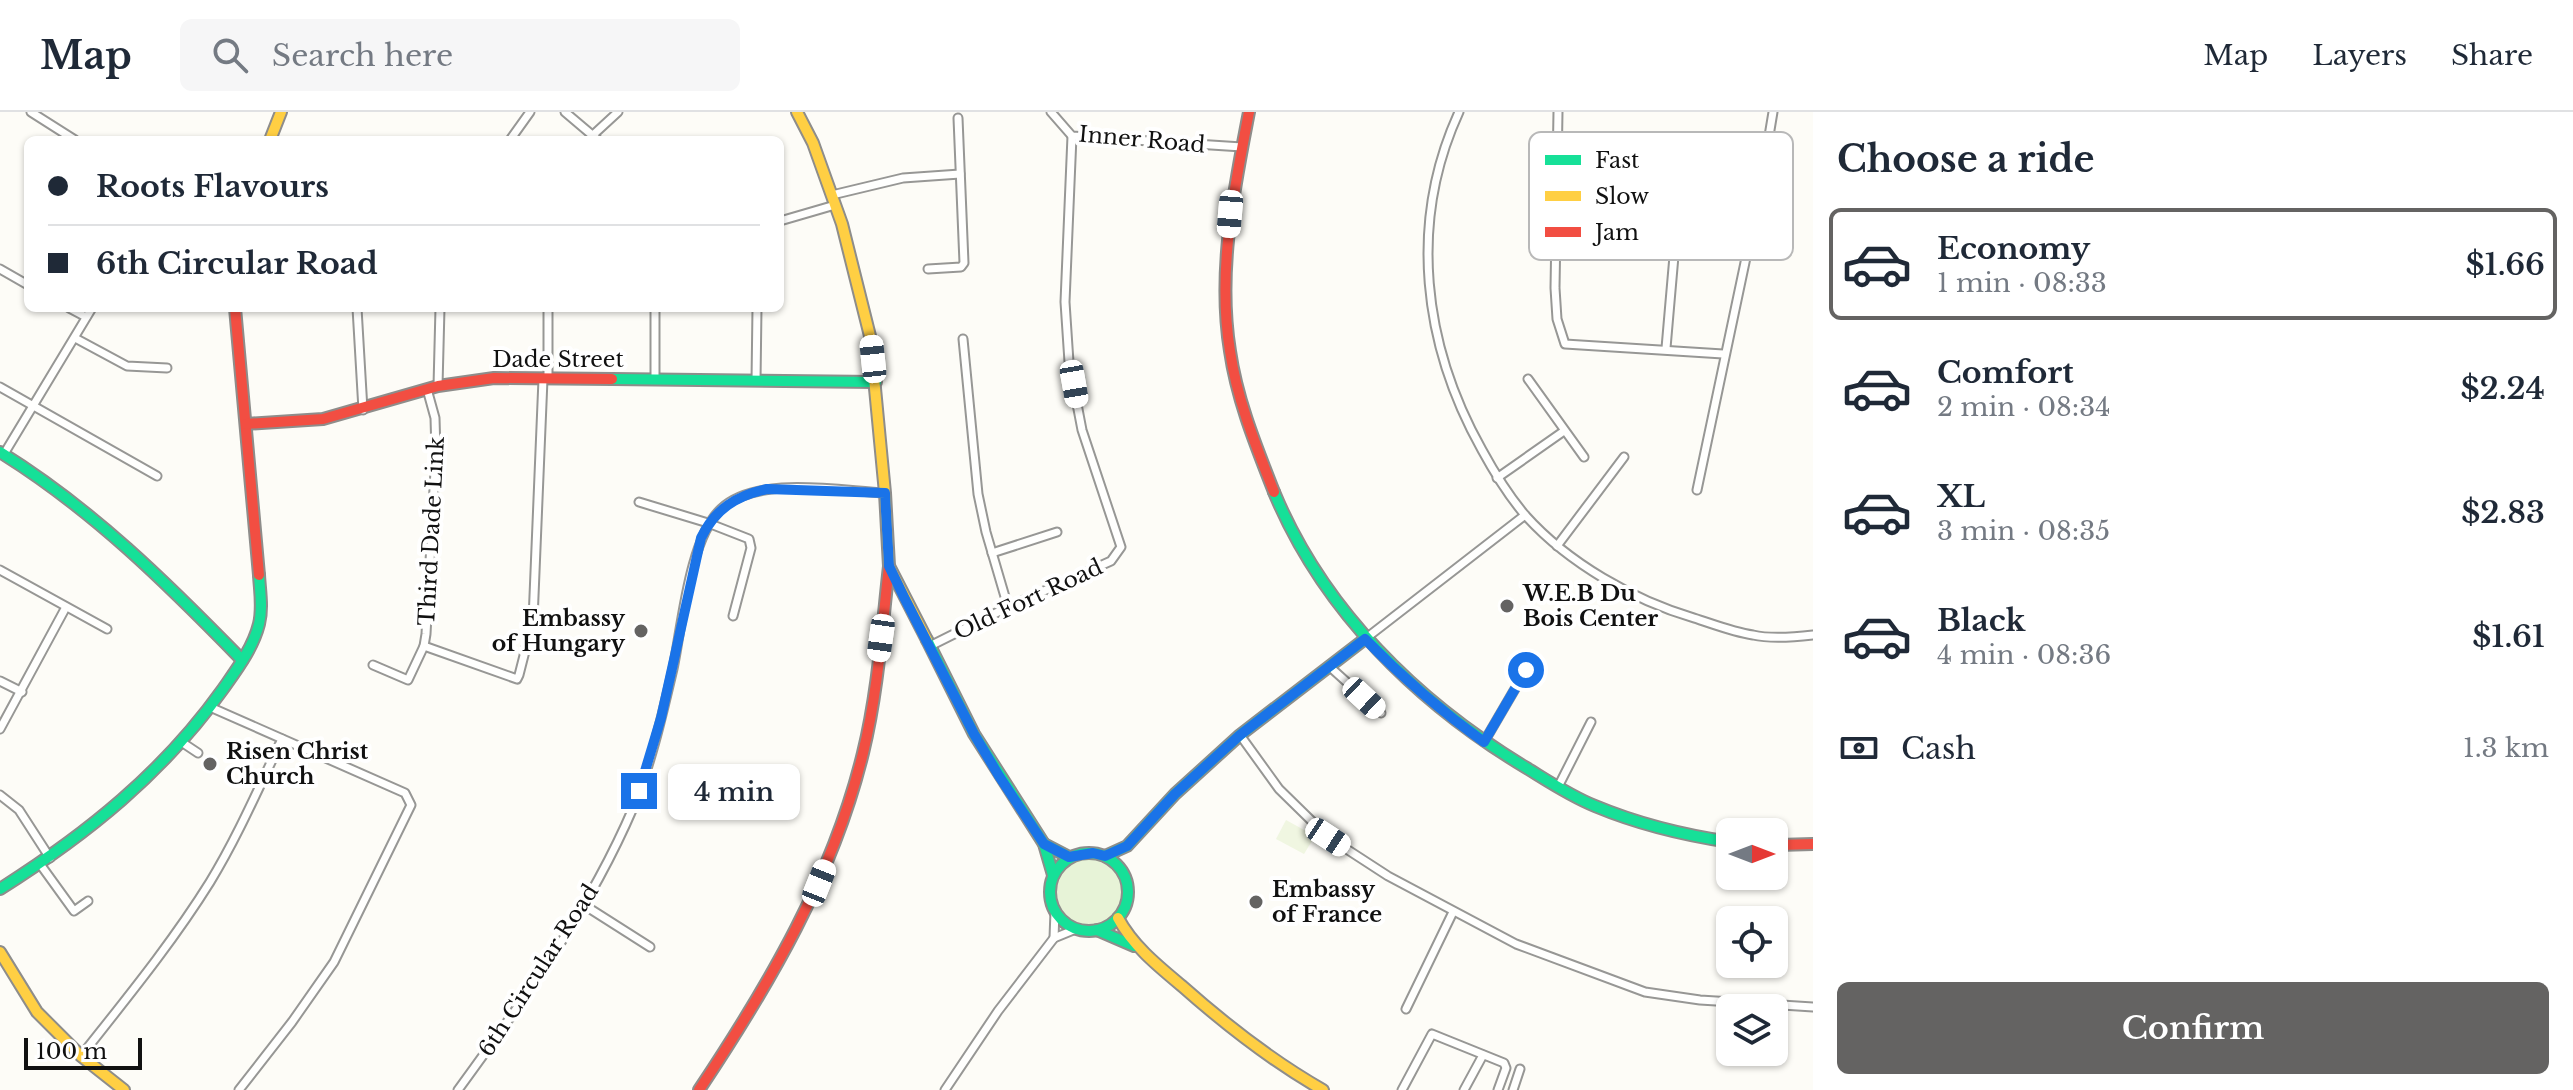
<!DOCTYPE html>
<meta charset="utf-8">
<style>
:root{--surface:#fff;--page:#f6f6f7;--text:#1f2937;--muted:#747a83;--line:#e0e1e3;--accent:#646362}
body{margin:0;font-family:"Libre Baskerville",serif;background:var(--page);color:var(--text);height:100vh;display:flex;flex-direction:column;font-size:30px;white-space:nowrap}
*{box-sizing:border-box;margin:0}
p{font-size:26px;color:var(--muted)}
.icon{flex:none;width:44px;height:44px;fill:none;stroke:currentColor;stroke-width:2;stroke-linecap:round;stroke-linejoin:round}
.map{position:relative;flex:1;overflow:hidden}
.panel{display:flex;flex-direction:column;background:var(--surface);width:760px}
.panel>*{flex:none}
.guide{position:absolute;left:24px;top:24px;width:760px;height:176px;border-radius:12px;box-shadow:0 2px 6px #0004;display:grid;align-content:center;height:176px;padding:0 24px;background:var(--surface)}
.needle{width:52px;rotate:90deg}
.buttons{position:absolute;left:1716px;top:706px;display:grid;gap:16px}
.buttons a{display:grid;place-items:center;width:72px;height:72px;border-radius:12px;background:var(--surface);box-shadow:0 2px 6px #0004;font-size:40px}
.scale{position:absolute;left:24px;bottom:20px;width:118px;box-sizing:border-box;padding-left:8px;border:4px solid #111;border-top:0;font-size:22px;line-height:28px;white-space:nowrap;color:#111;-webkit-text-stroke:6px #fff;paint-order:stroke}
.end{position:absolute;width:36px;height:36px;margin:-18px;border:10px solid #1a73e8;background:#fff;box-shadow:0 0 0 4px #fff}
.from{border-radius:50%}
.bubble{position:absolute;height:56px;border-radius:12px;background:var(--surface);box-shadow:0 2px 6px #0004;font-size:26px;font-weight:600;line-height:56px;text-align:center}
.car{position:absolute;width:24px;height:48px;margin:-24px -12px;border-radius:10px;box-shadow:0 0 6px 2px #0007;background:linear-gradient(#fff 24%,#345 0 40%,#fff 0 76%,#345 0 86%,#fff 0)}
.guide b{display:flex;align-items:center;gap:28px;height:76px;font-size:30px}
.guide b+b{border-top:2px solid var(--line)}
.guide i{width:20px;height:20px;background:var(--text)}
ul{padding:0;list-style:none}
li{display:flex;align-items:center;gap:24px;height:112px;margin:0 16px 12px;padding:0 8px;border:4px solid transparent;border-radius:12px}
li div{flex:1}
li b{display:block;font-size:30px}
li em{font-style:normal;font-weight:600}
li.current{border-color:var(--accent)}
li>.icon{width:72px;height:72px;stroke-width:1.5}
h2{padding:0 24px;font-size:36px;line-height:96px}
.pay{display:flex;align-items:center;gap:20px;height:88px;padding:0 24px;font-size:30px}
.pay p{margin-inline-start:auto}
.cta{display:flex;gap:16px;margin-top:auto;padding:16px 24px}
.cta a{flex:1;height:92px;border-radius:12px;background:var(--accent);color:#fff;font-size:32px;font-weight:600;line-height:92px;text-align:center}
header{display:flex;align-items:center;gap:48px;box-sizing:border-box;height:112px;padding:0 40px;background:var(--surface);border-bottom:2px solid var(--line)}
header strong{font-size:38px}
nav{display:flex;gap:44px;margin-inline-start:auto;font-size:28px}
.search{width:560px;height:72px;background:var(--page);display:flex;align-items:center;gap:20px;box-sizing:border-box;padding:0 28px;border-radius:12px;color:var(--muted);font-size:30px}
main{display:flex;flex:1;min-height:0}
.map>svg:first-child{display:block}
.green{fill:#e7f3d7}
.pitch{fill:#f0f6e1}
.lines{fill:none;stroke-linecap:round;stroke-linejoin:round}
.street-casing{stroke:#979795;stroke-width:11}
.fast-casing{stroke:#8e8d8b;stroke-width:14}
.slow-casing{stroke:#8e8d8b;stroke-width:14}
.jam-casing{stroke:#8e8d8b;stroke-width:14}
.street{stroke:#fffffe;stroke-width:7}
.fast{stroke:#16e098;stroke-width:10}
.slow{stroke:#ffcf43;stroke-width:10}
.jam{stroke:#f24e42;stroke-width:10}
.route{stroke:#1a73e8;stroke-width:10}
.poi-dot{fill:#646362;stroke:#fff;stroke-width:3}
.labels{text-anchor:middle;stroke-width:8;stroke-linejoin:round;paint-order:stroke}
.street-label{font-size:22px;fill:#111;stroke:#fff}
.poi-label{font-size:22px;font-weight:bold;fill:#111;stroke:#fff;text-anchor:start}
.key{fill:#fff;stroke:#b8b8b8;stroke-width:2}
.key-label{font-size:22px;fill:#111}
</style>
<header>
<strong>Map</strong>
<div class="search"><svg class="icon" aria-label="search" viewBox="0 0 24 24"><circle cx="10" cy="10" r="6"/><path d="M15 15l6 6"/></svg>Search here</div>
<nav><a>Map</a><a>Layers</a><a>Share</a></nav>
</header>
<main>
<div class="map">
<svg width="1813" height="978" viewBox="0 0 1813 978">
<rect width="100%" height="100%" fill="#fdfcf7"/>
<circle class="green" cx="1089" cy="781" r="36"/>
<polygon class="pitch" points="1286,708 1315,724 1304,742 1276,727"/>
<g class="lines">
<g class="street-casing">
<g id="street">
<polyline points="31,0 75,28"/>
<polyline points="565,0 598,28"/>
<polyline points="1051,0 1072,24 1242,35"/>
<path d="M1459,0C1408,111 1423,233 1482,338C1494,360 1508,383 1525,403C1568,451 1633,488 1694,506C1713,512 1733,520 1753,523C1770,527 1796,525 1813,523"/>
<polyline points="1558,0 1555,176 1557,207 1565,232 1723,242"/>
<polyline points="593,23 618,0"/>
<polyline points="510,28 530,0"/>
<polyline points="1557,59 1759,84"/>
<polyline points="832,83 903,66 960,62"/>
<polyline points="780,109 835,93"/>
<polyline points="0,157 28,173"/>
<polyline points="928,157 961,155 964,151 958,6"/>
<polyline points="69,196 86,205"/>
<polyline points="357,196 363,298"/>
<polyline points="548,196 548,267"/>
<polyline points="655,196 655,267"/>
<polyline points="75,226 127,254 167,256"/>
<polyline points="963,227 978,382 986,420 1008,495"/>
<polyline points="1666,236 1674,144"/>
<polyline points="1528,267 1584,345"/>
<polyline points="756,269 757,196"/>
<polyline points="438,274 440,196"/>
<polyline points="0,275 157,364"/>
<polyline points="4,342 92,196"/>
<polyline points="1497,366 1564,319"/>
<polyline points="1697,378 1759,84 1773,0"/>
<polyline points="639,390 708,411 749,427 751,436 733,504"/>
<polyline points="1557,434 1624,345"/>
<polyline points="992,441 1057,420"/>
<polyline points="0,458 107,517"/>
<polyline points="1365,527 1525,403"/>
<polyline points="424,534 517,567 519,563 533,508 543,267"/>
<polyline points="930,534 1008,495 1111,449 1121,435 1082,318 1069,250 1065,190 1072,24"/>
<polyline points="373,553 408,568 424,534 426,522 436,340 435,306 427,277"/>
<polyline points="1330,555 1381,601"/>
<polyline points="0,569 22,580"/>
<polyline points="210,595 405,681 411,693 334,850 292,910 239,978"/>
<polyline points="0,617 66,495"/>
<polyline points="1240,623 1279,677 1328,725 1388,764 1516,832 1645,880 1700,888 1813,895"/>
<polyline points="1484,630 1526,558"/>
<polyline points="183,631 198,641"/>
<polyline points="1558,675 1591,610"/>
<polyline points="0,683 19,698 50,746"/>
<polyline points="40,752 74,799 88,789"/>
<polyline points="584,793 650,835"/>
<polyline points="1054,826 1055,799"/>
<polyline points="1406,897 1453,800"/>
<path d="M81,944C126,887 172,831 210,770C238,724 259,675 282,627"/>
<path d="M458,978C523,889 589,799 633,696C651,652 662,604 673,557C682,514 689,427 721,397C757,363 839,379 885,381"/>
<polyline points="945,978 998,899 1054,826 1076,817"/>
<polyline points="1402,978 1432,922 1504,951 1506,956 1498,978"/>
<polyline points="1464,978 1483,943"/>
<polyline points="1513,978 1520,957"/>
</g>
</g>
<g class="fast-casing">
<g id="fast">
<polyline points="612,267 876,270"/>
<path d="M0,340C92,397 167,471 242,548"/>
<path d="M1274,380C1323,498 1417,590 1525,655C1548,669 1570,684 1595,694C1638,712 1683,723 1730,730"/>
<polyline points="927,528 974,622 1044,732 1053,763"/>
<polyline points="1044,732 1069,745"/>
<circle cx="1089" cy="780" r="39"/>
<polyline points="1105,744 1127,734 1175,682 1240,623 1365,527"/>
<path d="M0,777C87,722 163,661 223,577C237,557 253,536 259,512C263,496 260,480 259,463"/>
<polyline points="1097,818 1134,834"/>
</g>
</g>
<g class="slow-casing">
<g id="slow">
<polyline points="797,0 813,31 842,112 870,224 885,381 889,454 927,528"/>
<polyline points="270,28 281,0"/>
<path d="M1118,806C1133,834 1158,854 1182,874C1226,913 1272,949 1323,978"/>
<polyline points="0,840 37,900 81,944 124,978"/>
</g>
</g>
<g class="jam-casing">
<g id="jam">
<path d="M1249,0C1234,78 1217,159 1230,239C1237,288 1256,334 1274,380"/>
<polyline points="235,196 259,463"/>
<polyline points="246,312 323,307 438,274 494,266 612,267"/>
<polyline points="1774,733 1813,732"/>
<path d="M699,978C769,873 833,764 863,641C878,580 882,516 889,454"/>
</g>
</g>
<use href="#street" class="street"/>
<use href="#fast" class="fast"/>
<use href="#slow" class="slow"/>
<use href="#jam" class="jam"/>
</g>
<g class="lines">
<path class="route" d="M639,679L661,606L701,426C715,397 736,384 767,377L885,381L889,454L904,485L974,622L999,664L1044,732L1069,745L1093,741L1105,744L1127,734L1175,682L1240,623L1365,527C1403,566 1441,599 1484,630L1526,558"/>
</g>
<g class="poi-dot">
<circle cx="1507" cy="494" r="8"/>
<circle cx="641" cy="519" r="8"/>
<circle cx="210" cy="652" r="8"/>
<circle cx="1256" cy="790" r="8"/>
</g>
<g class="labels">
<g class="street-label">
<text transform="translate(1142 27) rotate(5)" y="8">Inner Road</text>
<text x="558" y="255">Dade Street</text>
<text transform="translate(431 419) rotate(-87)" y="8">Third Dade Link</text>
<text transform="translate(1028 487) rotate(-25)" y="8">Old Fort Road</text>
<text transform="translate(538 858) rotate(-57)" y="8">6th Circular Road</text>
</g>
<g class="poi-label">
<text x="1523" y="489">W.E.B Du<tspan x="1523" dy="25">Bois Center</tspan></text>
<text x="625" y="514" text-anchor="end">Embassy<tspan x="625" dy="25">of Hungary</tspan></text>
<text x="226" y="647">Risen Christ<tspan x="226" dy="25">Church</tspan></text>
<text x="1272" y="785">Embassy<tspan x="1272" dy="25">of France</tspan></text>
</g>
</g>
<rect x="1529" y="20" width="264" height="128" rx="12" class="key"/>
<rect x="1545" y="43" width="36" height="10" fill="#16e098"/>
<rect x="1545" y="79" width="36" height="10" fill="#ffcf43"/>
<rect x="1545" y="115" width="36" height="10" fill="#f24e42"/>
<g class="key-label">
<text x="1595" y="56">Fast</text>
<text x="1595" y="92">Slow</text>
<text x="1595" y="128">Jam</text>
</g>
</svg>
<div class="buttons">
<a><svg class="needle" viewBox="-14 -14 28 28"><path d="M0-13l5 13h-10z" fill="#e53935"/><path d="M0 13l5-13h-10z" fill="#747a83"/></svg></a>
<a><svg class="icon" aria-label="locate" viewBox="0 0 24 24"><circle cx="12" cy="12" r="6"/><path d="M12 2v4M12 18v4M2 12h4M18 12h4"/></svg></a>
<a><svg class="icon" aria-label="layers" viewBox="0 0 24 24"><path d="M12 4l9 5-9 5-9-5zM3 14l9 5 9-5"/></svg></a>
</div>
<div class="scale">100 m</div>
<i class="end from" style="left:1526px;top:558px"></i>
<i class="end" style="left:639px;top:679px"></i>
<div class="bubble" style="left:668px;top:652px;width:132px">4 min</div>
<i class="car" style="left:1230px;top:102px;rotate:185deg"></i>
<i class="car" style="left:873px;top:247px;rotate:354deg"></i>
<i class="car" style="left:1074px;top:272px;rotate:170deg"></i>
<i class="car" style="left:881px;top:526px;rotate:188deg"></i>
<i class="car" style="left:1364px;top:586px;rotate:133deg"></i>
<i class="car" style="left:1328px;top:725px;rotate:123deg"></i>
<i class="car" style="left:819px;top:771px;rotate:22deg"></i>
<div class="guide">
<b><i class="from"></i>Roots Flavours</b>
<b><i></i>6th Circular Road</b>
</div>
</div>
<section class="panel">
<h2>Choose a ride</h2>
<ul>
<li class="current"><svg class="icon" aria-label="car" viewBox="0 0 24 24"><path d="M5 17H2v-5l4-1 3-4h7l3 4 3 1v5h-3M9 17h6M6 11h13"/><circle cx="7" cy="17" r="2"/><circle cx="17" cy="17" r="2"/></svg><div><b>Economy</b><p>1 min · 08:33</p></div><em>$1.66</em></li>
<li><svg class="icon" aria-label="car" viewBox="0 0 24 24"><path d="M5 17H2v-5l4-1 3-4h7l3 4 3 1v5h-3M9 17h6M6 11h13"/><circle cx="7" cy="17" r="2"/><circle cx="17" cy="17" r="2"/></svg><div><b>Comfort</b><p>2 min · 08:34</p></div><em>$2.24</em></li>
<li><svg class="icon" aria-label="car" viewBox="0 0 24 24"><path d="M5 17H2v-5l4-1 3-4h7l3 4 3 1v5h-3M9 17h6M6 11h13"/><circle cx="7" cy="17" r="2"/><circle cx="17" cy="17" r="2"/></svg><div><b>XL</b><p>3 min · 08:35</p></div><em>$2.83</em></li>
<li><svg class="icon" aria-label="car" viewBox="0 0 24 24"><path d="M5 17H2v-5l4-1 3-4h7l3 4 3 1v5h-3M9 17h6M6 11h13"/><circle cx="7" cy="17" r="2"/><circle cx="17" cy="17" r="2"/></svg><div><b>Black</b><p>4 min · 08:36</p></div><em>$1.61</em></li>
</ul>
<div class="pay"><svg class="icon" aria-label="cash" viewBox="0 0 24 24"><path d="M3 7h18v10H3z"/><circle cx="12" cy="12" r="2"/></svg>Cash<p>1.3 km</p></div>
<div class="cta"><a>Confirm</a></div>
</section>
</main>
